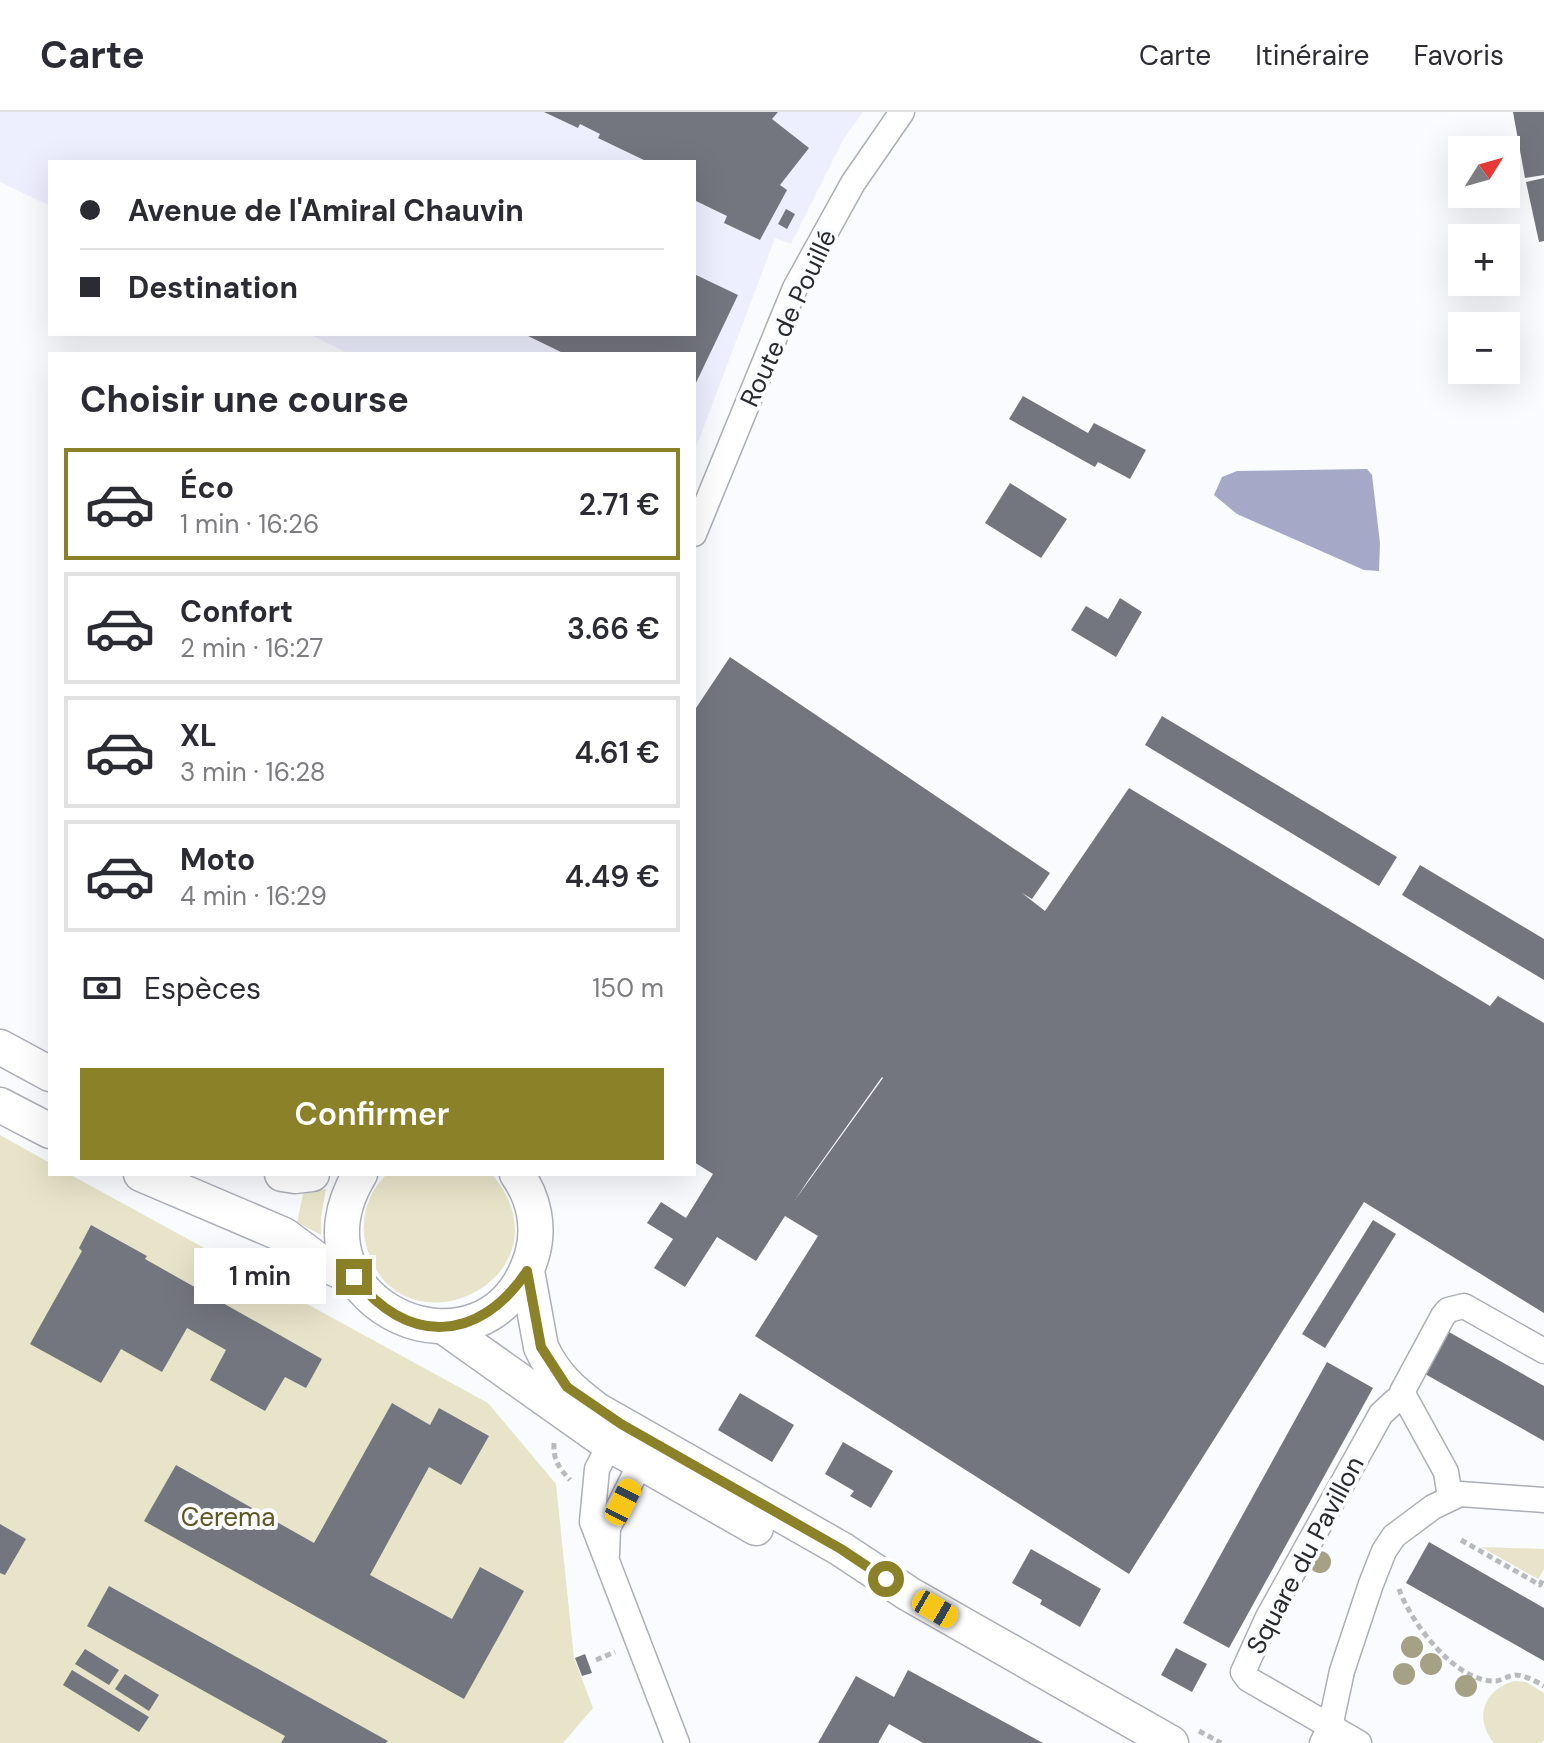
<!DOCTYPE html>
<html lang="fr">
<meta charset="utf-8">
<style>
:root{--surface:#fff;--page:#f7f7f7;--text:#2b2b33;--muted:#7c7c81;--line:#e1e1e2;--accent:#8b8129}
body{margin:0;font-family:"DM Sans",sans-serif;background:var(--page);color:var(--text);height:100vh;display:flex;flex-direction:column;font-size:30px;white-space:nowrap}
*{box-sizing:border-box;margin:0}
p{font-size:26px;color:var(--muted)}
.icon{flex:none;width:44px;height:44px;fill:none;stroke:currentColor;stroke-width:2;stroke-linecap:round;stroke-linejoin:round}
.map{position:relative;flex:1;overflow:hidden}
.details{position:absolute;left:48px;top:240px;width:648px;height:824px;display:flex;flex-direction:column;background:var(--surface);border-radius:0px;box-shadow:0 8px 32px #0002}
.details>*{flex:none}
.guide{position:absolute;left:48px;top:48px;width:648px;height:176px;border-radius:0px;box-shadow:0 8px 32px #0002;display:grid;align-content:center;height:176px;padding:0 32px;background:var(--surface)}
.needle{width:52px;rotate:53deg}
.tools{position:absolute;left:1448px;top:24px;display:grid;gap:16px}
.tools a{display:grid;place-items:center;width:72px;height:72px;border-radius:0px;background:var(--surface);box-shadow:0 8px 32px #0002;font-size:40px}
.end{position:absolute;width:36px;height:36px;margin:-18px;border:10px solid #8b8129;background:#fff;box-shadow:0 0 0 4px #fff}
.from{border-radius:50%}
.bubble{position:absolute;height:56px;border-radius:0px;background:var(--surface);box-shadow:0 8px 32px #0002;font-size:26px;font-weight:600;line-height:56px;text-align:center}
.car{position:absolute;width:24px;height:48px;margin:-24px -12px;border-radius:10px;box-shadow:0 0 6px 2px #0007;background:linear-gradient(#f5c518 24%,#345 0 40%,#f5c518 0 76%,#345 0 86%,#f5c518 0)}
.guide b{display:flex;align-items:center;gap:28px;height:76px;font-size:30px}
.guide b+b{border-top:2px solid var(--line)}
.guide i{width:20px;height:20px;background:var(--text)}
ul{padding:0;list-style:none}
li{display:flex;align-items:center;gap:24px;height:112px;margin:0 16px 12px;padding:0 16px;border:4px solid var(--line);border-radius:0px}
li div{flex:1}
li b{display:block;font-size:30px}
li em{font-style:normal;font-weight:600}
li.on{border-color:var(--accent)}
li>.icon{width:72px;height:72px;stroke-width:1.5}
h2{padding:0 32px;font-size:36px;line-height:96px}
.pay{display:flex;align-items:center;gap:20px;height:88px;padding:0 32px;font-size:30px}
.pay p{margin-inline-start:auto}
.button{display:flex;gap:16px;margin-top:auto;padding:16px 32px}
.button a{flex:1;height:92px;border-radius:0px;background:var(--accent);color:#fff;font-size:32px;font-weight:600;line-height:92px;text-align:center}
header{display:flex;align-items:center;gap:48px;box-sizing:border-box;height:112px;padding:0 40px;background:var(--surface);border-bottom:2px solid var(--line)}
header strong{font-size:38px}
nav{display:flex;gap:44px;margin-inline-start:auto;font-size:28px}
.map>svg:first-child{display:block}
.built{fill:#edeffe}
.green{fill:#e7e4c9}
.water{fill:#a5a9c7}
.building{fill:#74767f;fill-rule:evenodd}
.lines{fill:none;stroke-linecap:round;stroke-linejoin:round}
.street-casing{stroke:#acaeb8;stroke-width:27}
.secondary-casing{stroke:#acaeb8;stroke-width:37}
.path{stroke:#b9babe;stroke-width:5;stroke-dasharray:6 4;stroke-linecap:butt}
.street{stroke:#fff;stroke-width:24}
.secondary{stroke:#fff;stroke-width:34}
.tree{fill:#a4a185}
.route{stroke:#8b8129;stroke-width:10}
.labels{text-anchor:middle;stroke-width:8;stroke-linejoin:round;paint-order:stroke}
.street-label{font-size:26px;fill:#28292d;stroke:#fafbff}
.park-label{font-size:26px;fill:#5d5722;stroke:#fafbff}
</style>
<header>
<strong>Carte</strong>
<nav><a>Carte</a><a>Itinéraire</a><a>Favoris</a></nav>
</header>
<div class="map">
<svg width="1544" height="1631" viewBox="0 0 1544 1631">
<rect width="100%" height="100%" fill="#fafbff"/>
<polygon class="built" points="0,0 863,0 843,28 791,132 775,126 694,341 694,242 350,242 309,222 694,222 694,50 50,50 50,94 0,70"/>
<g class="green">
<polygon points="0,1023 50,1051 50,1062 69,1062 488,1291 556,1372 574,1546 593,1596 563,1631 0,1631"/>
<path d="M387,1062H492C579,1168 393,1253 365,1129C360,1104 369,1079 387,1062Z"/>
<polygon points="326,1077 321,1105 321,1123 297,1110 304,1078"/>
<polygon points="1481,1435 1544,1437 1544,1457 1538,1467"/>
<path d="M1515,1569L1526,1570L1544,1581V1628L1541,1631H1494C1473,1606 1484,1577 1515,1569Z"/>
</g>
<polygon class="water" points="1367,357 1372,363 1380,431 1379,459 1364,458 1237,402 1214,383 1222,365 1237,359"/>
<g class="building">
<polygon points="544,0 778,0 772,7 809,36 780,73 787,78 760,128 724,111 727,104 694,88 694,50 648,50 598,26 600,22 580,12 578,16"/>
<polygon points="1513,0 1544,0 1544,63 1525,66"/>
<polygon points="1544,66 1544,129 1539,130 1526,70"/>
<polygon points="786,97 795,102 787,117 778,112"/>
<polygon points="694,162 738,183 694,275 694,242 565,242 524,222 694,222"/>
<polygon points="1023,284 1088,321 1094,311 1146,338 1130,367 1098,350 1095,355 1009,307"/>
<polygon points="1010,371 1067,407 1041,446 985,411"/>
<polygon points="1120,486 1142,500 1116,545 1071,518 1086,494 1108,507"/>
<path d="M730,545L1050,761L1032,787L1022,781L1045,799L1129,676L1490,894L1498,884L1544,911V1201L1364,1090L1129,1462L755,1224L818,1124L785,1104L756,1149L717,1125L685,1175L654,1156L673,1127L647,1111L661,1090L686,1106L713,1062L694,1050V599ZM882,965L883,966L795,1088L809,1067Z"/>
<polygon points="1162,604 1397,745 1379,774 1145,633"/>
<polygon points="1420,753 1544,827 1544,868 1402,783"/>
<polygon points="1373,1108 1396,1122 1325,1236 1302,1222"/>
<polygon points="91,1113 147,1144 145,1147 322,1247 306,1276 285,1265 265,1299 210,1268 226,1238 187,1216 162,1260 121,1237 101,1271 30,1232 82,1139 79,1136"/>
<polygon points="1449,1220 1544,1274 1544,1329 1425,1262"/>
<polygon points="1327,1250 1373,1276 1229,1536 1183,1511"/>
<polygon points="740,1281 794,1313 772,1350 718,1318"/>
<polygon points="392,1291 430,1313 439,1296 489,1324 461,1373 429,1355 370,1463 452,1507 480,1455 524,1479 464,1587 144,1409 176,1353 314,1431"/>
<polygon points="843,1330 893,1359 871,1396 850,1384 854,1379 825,1362"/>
<polygon points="0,1412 26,1427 5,1463 0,1461"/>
<polygon points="1429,1430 1544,1496 1544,1549 1406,1471"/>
<polygon points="1031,1437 1101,1477 1080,1515 1040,1492 1042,1488 1012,1471"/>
<polygon points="109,1474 388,1629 386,1631 281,1631 285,1624 87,1514"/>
<polygon points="1176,1536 1207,1552 1192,1580 1161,1563"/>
<polygon points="85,1537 119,1558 109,1573 75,1552"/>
<polygon points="585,1542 592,1561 582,1564 575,1546"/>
<polygon points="72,1558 149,1605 139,1620 63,1573"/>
<polygon points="908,1558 1043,1631 923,1631 889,1612 878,1631 818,1631 856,1564 894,1585"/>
<polygon points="125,1562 159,1583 149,1599 115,1577"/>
</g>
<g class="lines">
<g class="street-casing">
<g id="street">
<polyline points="694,422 795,176 853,71 902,0"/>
<polyline points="617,1318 597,1357 592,1410 677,1631"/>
<polyline points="1450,1385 1446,1360 1402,1280 1443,1204 1448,1198 1464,1194 1544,1239"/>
<polyline points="607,1442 608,1416 648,1336"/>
<polyline points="1322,1631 1330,1615 1342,1559 1371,1472 1384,1439 1394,1424 1433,1395 1460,1382 1544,1388"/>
<polyline points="1359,1631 1248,1567 1243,1560 1268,1505 1381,1302 1395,1289 1404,1285"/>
</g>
</g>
<g class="secondary-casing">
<g id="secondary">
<polyline points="0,935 50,962"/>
<polyline points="0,993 50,1019"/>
<polyline points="141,1062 284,1123 323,1152 354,1165"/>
<polyline points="282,1062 295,1064 312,1062"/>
<path d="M360,1062C280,1194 490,1284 532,1143C540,1115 534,1086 517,1062"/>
<path d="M527,1159L541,1235C554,1264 573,1280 597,1298L841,1437L909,1482L1171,1631"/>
<polyline points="444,1215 609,1332 756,1416"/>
</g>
</g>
<g class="path">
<path d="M554,1331C553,1348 559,1356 570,1368"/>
<polyline points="1461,1428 1540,1473 1544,1465"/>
<path d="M1399,1477C1411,1511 1456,1571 1496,1569C1502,1568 1508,1564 1515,1563C1524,1563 1536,1569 1544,1574"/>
<polyline points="596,1548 615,1540"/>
<polyline points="1199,1619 1221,1631"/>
</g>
<use href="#street" class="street"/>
<use href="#secondary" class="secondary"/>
</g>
<g class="tree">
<circle cx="1320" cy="1450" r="11"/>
<circle cx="1412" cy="1535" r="11"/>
<circle cx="1431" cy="1552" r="11"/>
<circle cx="1404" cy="1562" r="11"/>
<circle cx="1466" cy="1574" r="11"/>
</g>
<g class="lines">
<path class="route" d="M354,1165C406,1233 479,1232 527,1159L541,1235L567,1275L621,1312L841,1437L886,1467"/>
</g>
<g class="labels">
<g class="street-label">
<text transform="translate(788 206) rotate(-65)" y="9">Route de Pouillé</text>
<text transform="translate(1305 1443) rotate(-62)" y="9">Square du Pavillon</text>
</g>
<g class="park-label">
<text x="228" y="1414">Cerema</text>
</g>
</g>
</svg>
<div class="tools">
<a><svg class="needle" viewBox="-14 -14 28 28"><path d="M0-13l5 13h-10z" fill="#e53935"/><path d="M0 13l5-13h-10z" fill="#7c7c81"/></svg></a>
<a>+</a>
<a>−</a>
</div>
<i class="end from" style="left:886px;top:1467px"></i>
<i class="end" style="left:354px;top:1165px"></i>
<div class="bubble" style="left:194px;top:1136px;width:132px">1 min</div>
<i class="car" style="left:623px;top:1390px;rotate:27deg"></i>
<i class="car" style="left:935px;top:1497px;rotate:120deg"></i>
<div class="guide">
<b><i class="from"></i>Avenue de l'Amiral Chauvin</b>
<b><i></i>Destination</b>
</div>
<section class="details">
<h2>Choisir une course</h2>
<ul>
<li class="on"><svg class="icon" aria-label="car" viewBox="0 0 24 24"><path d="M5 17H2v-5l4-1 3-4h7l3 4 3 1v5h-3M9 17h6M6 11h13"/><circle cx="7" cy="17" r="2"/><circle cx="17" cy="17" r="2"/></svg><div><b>Éco</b><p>1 min · 16:26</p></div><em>2.71 €</em></li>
<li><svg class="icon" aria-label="car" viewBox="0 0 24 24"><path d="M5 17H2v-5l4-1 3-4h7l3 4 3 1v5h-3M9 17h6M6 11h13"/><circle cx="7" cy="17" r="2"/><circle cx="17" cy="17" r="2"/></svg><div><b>Confort</b><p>2 min · 16:27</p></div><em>3.66 €</em></li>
<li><svg class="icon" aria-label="car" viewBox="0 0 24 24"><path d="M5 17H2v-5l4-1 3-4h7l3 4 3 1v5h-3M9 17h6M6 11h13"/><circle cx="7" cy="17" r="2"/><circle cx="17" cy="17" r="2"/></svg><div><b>XL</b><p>3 min · 16:28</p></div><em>4.61 €</em></li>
<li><svg class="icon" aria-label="car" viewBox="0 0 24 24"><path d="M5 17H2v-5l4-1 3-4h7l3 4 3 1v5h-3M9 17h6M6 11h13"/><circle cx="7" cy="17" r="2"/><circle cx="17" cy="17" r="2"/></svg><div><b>Moto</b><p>4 min · 16:29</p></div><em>4.49 €</em></li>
</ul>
<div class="pay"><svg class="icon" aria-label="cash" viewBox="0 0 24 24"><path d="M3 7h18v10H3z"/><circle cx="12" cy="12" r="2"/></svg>Espèces<p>150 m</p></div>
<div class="button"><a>Confirmer</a></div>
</section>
</div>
